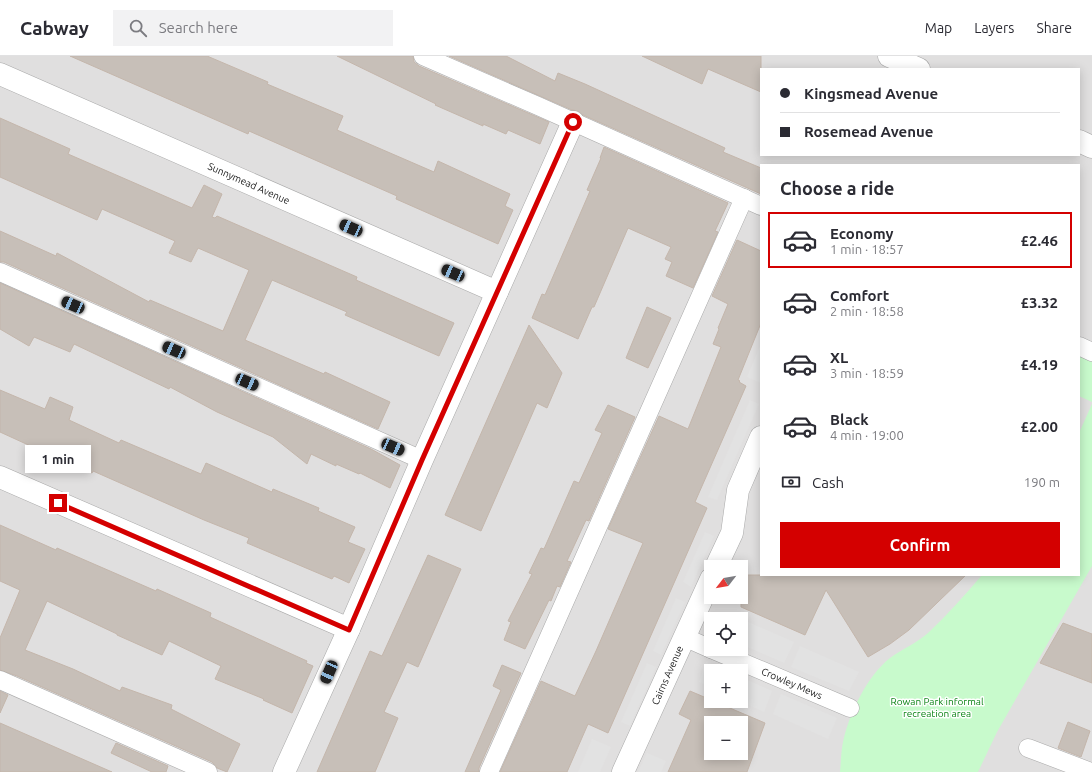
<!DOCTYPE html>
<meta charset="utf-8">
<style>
:root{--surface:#fff;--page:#f2f2f3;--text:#2b2b33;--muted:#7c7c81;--line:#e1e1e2;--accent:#d40000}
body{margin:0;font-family:Ubuntu,sans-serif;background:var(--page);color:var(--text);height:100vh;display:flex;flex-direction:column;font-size:15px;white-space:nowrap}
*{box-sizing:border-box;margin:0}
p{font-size:13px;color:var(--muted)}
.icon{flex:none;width:22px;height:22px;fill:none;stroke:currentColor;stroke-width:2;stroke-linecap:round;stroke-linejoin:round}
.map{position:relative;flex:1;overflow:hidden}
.panel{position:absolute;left:760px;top:108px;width:320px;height:412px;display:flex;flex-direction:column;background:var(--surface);border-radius:0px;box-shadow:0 2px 10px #0003}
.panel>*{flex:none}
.hud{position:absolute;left:760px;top:12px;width:320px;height:88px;border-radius:0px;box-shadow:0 2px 10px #0003;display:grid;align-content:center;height:88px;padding:0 20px;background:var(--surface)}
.needle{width:26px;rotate:239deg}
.fabs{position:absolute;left:704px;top:504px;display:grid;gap:8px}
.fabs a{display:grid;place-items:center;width:44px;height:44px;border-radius:0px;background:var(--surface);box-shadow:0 2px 10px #0003;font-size:20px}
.end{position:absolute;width:18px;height:18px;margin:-9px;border:5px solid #d40000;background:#fff;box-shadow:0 0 0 2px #fff}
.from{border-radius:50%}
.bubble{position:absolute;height:28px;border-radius:0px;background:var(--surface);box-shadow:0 2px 10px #0003;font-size:13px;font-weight:700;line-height:28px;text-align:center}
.car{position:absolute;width:12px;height:24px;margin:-12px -6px;border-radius:5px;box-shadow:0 0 3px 1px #0007;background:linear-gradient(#222 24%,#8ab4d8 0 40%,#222 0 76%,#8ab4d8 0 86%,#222 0)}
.hud b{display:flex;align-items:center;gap:14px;height:38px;font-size:15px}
.hud b+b{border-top:1px solid var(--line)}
.hud i{width:10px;height:10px;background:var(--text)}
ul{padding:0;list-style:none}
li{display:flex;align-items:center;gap:12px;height:56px;margin:0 8px 6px;padding:0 12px;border:2px solid transparent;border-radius:0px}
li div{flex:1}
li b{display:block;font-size:15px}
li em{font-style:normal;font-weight:700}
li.selected{border-color:var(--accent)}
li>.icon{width:36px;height:36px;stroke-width:1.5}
h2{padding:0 20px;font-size:18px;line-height:48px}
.pay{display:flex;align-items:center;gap:10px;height:44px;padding:0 20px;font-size:15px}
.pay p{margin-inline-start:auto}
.primary-button{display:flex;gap:8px;margin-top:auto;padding:8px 20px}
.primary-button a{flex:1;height:46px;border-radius:0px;background:var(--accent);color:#fff;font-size:16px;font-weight:700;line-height:46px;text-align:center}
header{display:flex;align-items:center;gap:24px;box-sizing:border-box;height:56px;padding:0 20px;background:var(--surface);border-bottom:1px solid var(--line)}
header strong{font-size:19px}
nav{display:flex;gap:22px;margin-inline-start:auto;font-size:14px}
.search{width:280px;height:36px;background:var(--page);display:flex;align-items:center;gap:10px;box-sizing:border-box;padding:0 14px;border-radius:0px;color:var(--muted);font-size:15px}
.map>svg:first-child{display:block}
.residential{fill:#e0dfdf;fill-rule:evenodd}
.park{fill:#c8facc}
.parking{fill:#e2e2e2}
.building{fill:#c7bfb8;stroke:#c4b6ab;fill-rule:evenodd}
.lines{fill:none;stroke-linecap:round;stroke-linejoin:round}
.service-casing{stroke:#a9a9a9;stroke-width:19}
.minor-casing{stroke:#a9a9a9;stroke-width:23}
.service{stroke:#fff;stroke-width:18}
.minor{stroke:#fff;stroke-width:22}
.route{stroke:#d40000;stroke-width:5}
.labels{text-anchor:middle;stroke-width:3;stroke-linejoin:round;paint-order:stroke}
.street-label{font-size:10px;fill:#222;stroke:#fff}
.park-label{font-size:10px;fill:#0c8416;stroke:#fff}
</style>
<header>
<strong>Cabway</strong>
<div class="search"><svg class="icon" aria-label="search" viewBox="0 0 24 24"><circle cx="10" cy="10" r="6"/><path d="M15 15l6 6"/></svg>Search here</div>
<nav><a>Map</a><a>Layers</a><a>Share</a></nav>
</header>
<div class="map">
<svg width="1092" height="716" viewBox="0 0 1092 716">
<rect width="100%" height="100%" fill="#f2efe9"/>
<path class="residential" d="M0,0H1092V716H0ZM761,13H1079V99H761ZM761,109H1079V519H761ZM711,511H741V541H711ZM711,563H741V593H711ZM711,615H741V645H711ZM711,667H741V697H711Z"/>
<g class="park">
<polygon points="1079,300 1092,306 1092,346 1079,340"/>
<path d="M1092,348V510L997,676L978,716H840C841,706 841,695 843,686C849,658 867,620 890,602C902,593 917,587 928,577C947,559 965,539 982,519H1079V377Z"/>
</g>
<g class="parking">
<polygon points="761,288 761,327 747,321"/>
<polygon points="750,344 759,348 717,444 708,441"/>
<polygon points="705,476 714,480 691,531 683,526"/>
<polygon points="676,542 685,546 661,599 653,595"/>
<polygon points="741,563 794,586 784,607 741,588"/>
<polygon points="800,590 859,616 849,635 791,611"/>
<polygon points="706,606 727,615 711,615 711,631 699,626"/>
<polygon points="647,607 656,611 630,670 621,666"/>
<polygon points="741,621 772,635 764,656 740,645"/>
<polygon points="781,638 837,662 828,683 773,658"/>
<polygon points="592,683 611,691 600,716 578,716"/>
<polygon points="647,697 666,705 661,716 638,716"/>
</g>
<g class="building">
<polygon points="70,0 207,0 268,26 267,28 343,60 337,74 434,116 438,105 510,138 505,150 513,154 498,188 396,143 397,140 249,75 248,78"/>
<polygon points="337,0 413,0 414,6 419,10 549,66 540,88 508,74 506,78 483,68 483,70 435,49 436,48"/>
<polygon points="449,0 506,0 555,25 558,17 585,28 725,92 723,96 761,112 761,138 583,59 578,55 572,54"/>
<polygon points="642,0 761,0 761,36 708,13 702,28"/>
<polygon points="0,62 70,93 68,98 192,152 204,129 222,138 212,161 215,162 217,160 357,221 356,224 454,267 439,300 345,259 347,256 272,224 245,284 324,318 325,316 390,346 378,373 4,206 0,206 0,175 56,200 57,197 149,246 150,244 223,275 249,214 198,192 191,206 169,197 175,185 102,153 97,164 0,121"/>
<polygon points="604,91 728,147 715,175 718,176 693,232 666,220 672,206 665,203 671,191 628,172 594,251 592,251 578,283 532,262 542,238 545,239 590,135 587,134 601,102 600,102"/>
<polygon points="737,184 761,195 761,267 738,324 740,325 739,326 746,330 695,446 707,452 608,677 588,668 567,716 500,716 541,625 575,640 596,595 643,487 608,473 659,360 688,373 721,291 713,288 719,273 718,272 728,248 712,240"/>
<polygon points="0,227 371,393 400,409 390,432 360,417 359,418 336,408 336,410 311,398 307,408 273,381 217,356 170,331 169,333 74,288 70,296 34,281 29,290 0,273"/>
<polygon points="647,251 671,262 648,312 626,302"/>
<polygon points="529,269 562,317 547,352 537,347 481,475 445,459"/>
<polygon points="0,334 45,353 50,341 73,351 69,364 119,387 121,384 201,418 206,407 272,436 273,433 319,452 318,455 355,471 348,486 365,493 349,527 334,520 332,523 247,487 249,482 204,464 93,415 92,417 59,403 0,376"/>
<polygon points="608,349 635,361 589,465 586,464 567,505 571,506 560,531 557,530 551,545 549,544 525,593 504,584 511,566 508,565 532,518 529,517 541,492 544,493 574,425 579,427 602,377 595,374"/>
<polygon points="0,469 56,494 57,492 156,535 157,533 211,557 210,561 307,605 306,607 313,610 292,657 263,644 264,643 215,623 221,610 169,585 162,599 117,579 117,578 47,545 25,594 73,613 120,635 122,631 172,649 171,653 240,688 227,716 217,712 212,706 17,620 0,614 0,582 20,534 0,525"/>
<polygon points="428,499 461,513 418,611 407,606 384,656 398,662 375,716 317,716 370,595 382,600"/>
<polygon points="741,519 966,519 909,574 890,588 868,601 826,534 805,579 741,551"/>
<polygon points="1063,567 1092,578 1092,627 1040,607"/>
<polygon points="502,609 521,617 479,712 479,716 465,716 501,634 493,630"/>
<polygon points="0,635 8,639 0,657"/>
<path d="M690,635L765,667L747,716H668L691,664L679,658ZM711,667H741V697H711Z"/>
<polygon points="1068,666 1090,675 1081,701 1058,692"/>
<polygon points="0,667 112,716 0,716"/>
<polygon points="116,687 168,710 166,716 152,716 111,697"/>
</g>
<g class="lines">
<g class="service-casing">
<g id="service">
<polyline points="423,0 538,50 761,150"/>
<polyline points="0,216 422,404"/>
<polyline points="1079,290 1092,296"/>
<polyline points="684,581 711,593"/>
<polyline points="711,593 850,652"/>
<polyline points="0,624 208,716"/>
<polyline points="1028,692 1091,716"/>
<polyline points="489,716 744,142"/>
</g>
</g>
<g class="minor-casing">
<g id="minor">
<polyline points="889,0 919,13"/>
<polyline points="0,18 497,236"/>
<polyline points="1079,85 1092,91"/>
<polyline points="0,421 349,573"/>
<polyline points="716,511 732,477 738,434 761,381"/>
<polyline points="284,716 349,573 422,404 573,66"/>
<polyline points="623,716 711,523"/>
</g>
</g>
<use href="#service" class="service"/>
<use href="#minor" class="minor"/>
</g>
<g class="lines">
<polyline class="route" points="58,447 349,574 422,404 573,66"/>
</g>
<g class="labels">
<g class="street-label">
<text transform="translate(249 127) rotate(24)" y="4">Sunnymead Avenue</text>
<text transform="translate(667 619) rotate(-66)" y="4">Cairns Avenue</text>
<text transform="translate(792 627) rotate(23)" y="4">Crowley Mews</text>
</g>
<g class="park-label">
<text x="937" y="649">Rowan Park informal<tspan x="937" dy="12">recreation area</tspan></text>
</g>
</g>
</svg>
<div class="fabs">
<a><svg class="needle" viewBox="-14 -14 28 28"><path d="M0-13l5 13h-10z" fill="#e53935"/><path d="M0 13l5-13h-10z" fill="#7c7c81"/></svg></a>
<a><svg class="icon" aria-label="locate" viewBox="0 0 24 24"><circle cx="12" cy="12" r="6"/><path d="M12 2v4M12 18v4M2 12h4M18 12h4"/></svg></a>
<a>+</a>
<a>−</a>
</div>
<i class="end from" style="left:573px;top:66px"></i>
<i class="end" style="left:58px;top:447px"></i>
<div class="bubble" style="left:25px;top:389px;width:66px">1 min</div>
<i class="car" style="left:351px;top:172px;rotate:294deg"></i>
<i class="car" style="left:453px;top:217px;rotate:294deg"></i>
<i class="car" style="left:73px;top:249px;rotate:294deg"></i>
<i class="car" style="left:174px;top:294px;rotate:294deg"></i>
<i class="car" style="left:247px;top:326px;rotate:114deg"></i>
<i class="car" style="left:393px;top:391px;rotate:114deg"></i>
<i class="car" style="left:329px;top:616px;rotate:204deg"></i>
<div class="hud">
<b><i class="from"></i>Kingsmead Avenue</b>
<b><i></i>Rosemead Avenue</b>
</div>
<section class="panel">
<h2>Choose a ride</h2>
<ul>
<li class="selected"><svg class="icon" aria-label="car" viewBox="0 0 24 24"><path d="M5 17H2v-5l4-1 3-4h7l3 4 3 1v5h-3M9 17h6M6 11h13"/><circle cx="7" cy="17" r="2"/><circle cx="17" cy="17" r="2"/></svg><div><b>Economy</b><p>1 min · 18:57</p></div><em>£2.46</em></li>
<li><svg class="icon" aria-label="car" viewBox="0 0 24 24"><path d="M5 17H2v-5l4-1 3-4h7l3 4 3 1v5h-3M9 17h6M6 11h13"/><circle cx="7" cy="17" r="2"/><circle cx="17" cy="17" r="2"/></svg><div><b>Comfort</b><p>2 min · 18:58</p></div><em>£3.32</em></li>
<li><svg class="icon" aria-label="car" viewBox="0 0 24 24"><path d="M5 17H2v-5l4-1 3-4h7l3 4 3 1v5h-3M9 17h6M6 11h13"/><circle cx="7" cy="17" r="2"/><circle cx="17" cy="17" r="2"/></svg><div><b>XL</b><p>3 min · 18:59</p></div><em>£4.19</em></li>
<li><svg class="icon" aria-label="car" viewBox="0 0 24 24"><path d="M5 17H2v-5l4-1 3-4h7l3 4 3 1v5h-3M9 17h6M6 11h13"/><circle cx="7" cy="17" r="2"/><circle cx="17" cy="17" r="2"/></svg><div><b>Black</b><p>4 min · 19:00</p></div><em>£2.00</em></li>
</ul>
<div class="pay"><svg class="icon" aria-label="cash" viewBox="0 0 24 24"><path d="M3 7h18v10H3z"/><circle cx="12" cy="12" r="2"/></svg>Cash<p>190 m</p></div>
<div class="primary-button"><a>Confirm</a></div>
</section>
</div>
